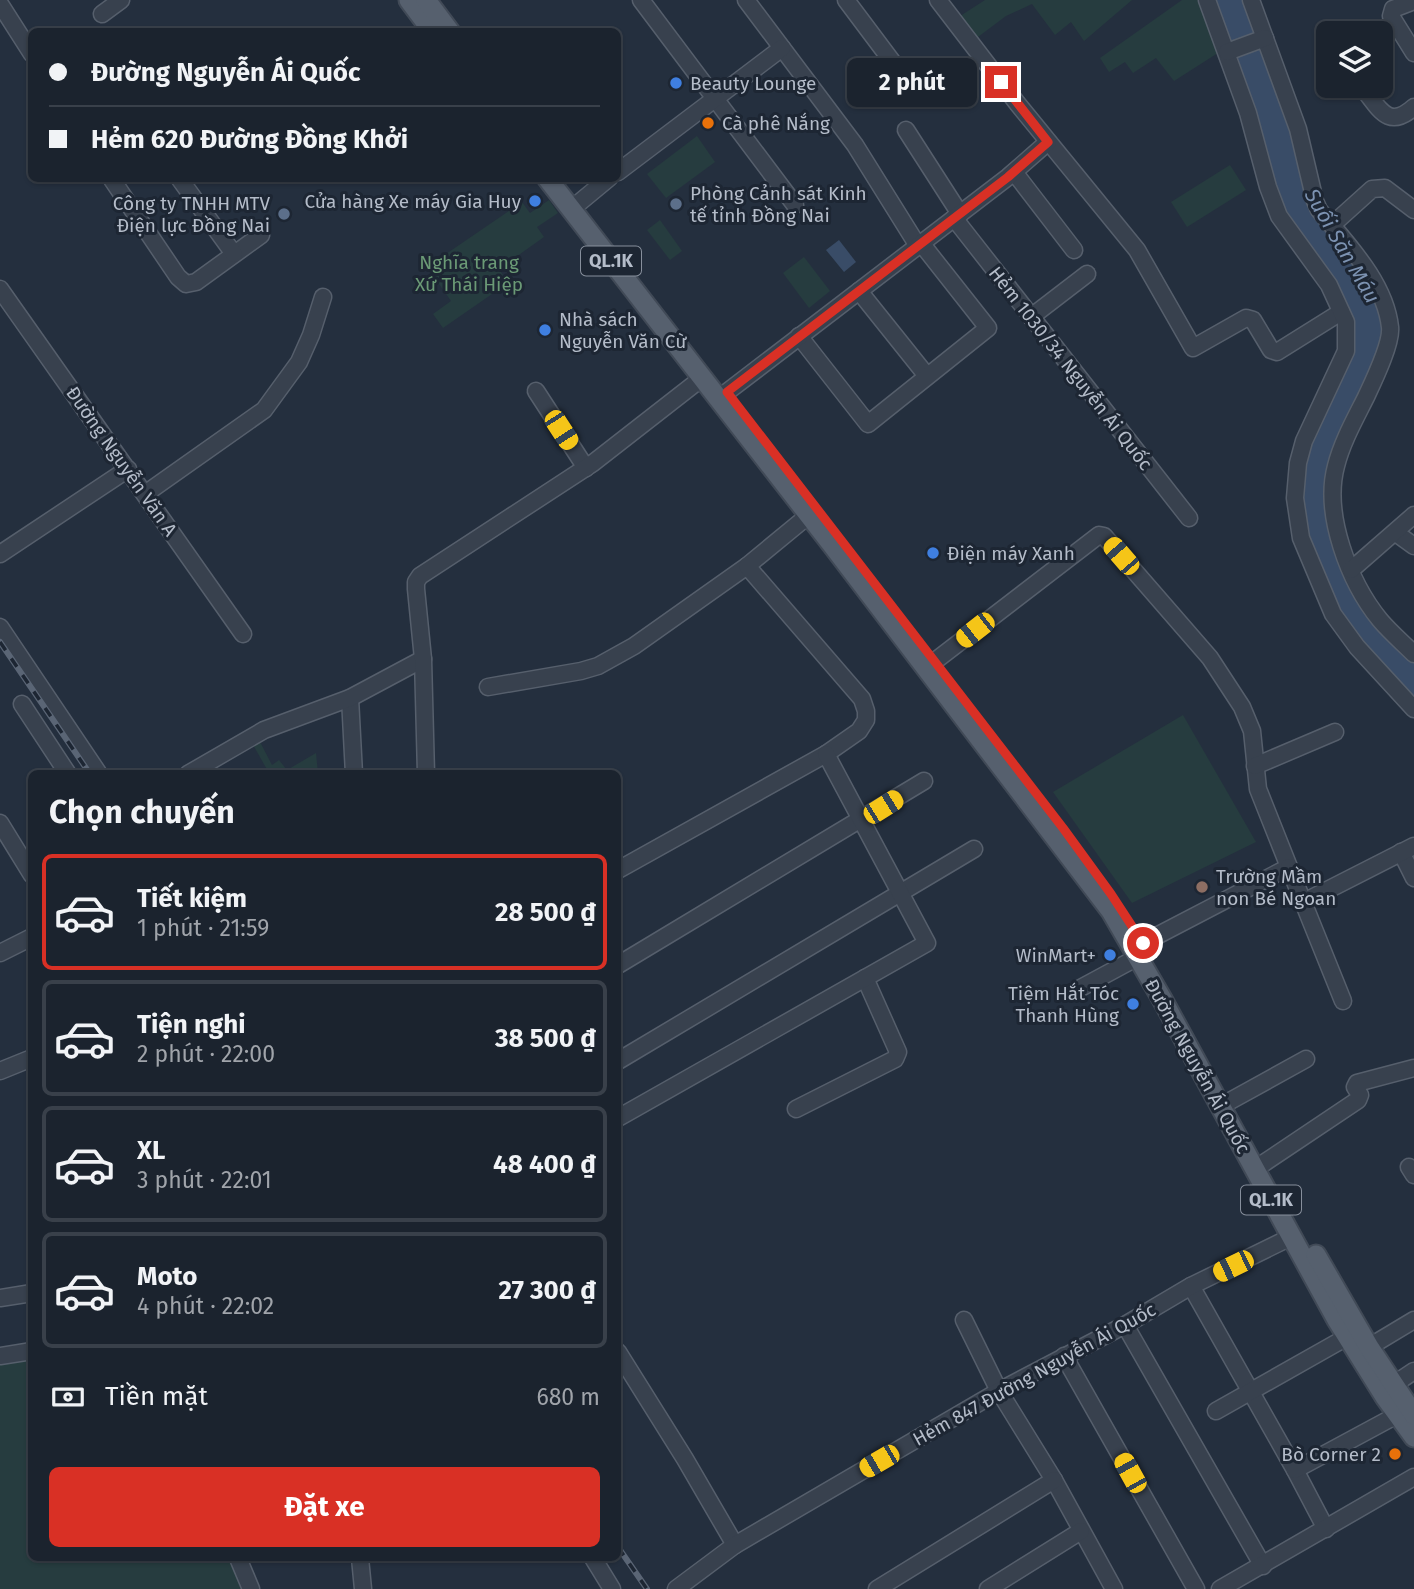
<!DOCTYPE html>
<html lang="vi">
<meta charset="utf-8">
<style>
:root{--surface:#1b232e;--page:#242b36;--text:#f1f3f6;--muted:#a0a4aa;--line:#39404a;--accent:#d93025}
body{margin:0;font-family:"Fira Sans",sans-serif;background:var(--page);color:var(--text);height:100vh;display:flex;flex-direction:column;font-size:26px;white-space:nowrap}
*{box-sizing:border-box;margin:0}
p{font-size:23px;color:var(--muted)}
.icon{flex:none;width:38px;height:38px;fill:none;stroke:currentColor;stroke-width:2;stroke-linecap:round;stroke-linejoin:round}
.map{position:relative;flex:1;overflow:hidden}
.panel{position:absolute;left:28px;top:770px;width:593px;height:791px;display:flex;flex-direction:column;background:var(--surface);border-radius:10px;box-shadow:0 2px 5px #0004,0 0 0 2px var(--line)}
.panel>*{flex:none}
.banner{position:absolute;left:28px;top:28px;width:593px;height:154px;border-radius:10px;box-shadow:0 2px 5px #0004,0 0 0 2px var(--line);display:grid;align-content:center;height:154px;padding:0 21px;background:var(--surface)}
.tools{position:absolute;left:1316px;top:21px;display:grid;gap:14px}
.tools a{display:grid;place-items:center;width:77px;height:77px;border-radius:10px;background:var(--surface);box-shadow:0 2px 5px #0004,0 0 0 2px var(--line);font-size:35px}
.end{position:absolute;width:32px;height:32px;margin:-16px;border:9px solid #d93025;background:#fff;box-shadow:0 0 0 4px #fff}
.from{border-radius:50%}
.bubble{position:absolute;height:49px;border-radius:10px;background:var(--surface);box-shadow:0 2px 5px #0004,0 0 0 2px var(--line);font-size:23px;font-weight:700;line-height:49px;text-align:center}
.car{position:absolute;width:21px;height:42px;margin:-21px -10px;border-radius:9px;box-shadow:0 0 5px 2px #0007;background:linear-gradient(#f5c518 24%,#345 0 40%,#f5c518 0 76%,#345 0 86%,#f5c518 0)}
.banner b{display:flex;align-items:center;gap:24px;height:66px;font-size:26px}
.banner b+b{border-top:2px solid var(--line)}
.banner i{width:18px;height:18px;background:var(--text)}
ul{padding:0;list-style:none}
li{display:flex;align-items:center;gap:21px;height:116px;margin:0 14px 10px;padding:0 7px;border:4px solid var(--line);border-radius:10px}
li div{flex:1}
li b{display:block;font-size:26px}
li em{font-style:normal;font-weight:700}
li.selected{border-color:var(--accent)}
li>.icon{width:63px;height:63px;stroke-width:1.5}
h2{padding:0 21px;font-size:32px;line-height:84px}
.pay{display:flex;align-items:center;gap:18px;height:77px;padding:0 21px;font-size:26px}
.pay p{margin-inline-start:auto}
.primary-button{display:flex;gap:14px;margin-top:auto;padding:14px 21px}
.primary-button a{flex:1;height:80px;border-radius:10px;background:var(--accent);color:#fff;font-size:28px;font-weight:700;line-height:80px;text-align:center}
.map>svg:first-child{display:block}
.green{fill:#263c3f}
.water{fill:#394c67}
.lines{fill:none;stroke-linecap:round;stroke-linejoin:round}
.minor-casing{stroke:#565f6c;stroke-width:19}
.major-casing{stroke:#414a57;stroke-width:23}
.minor{stroke:#38414e;stroke-width:16}
.major{stroke:#56606e;stroke-width:19}
.rail-casing{stroke:#5a6575;stroke-width:6}
.rail{stroke:#1d2633;stroke-width:3.5;stroke-dasharray:10;stroke-linecap:butt}
.route{stroke:#d93025;stroke-width:9}
.shop-dot{fill:#3f7fe0;stroke:#1d2633;stroke-width:2.5}
.food-dot{fill:#e8710a;stroke:#1d2633;stroke-width:2.5}
.service-dot{fill:#5c6f8a;stroke:#1d2633;stroke-width:2.5}
.education-dot{fill:#8d6e63;stroke:#1d2633;stroke-width:2.5}
.labels{text-anchor:middle;stroke-width:6;stroke-linejoin:round;paint-order:stroke}
.shield{fill:#1d2633;stroke:#878f9c;stroke-width:2}
.shield-label{font-size:18px;font-weight:bold;fill:#b4bcc9}
.poi-label{font-size:19px;fill:#b4bcc9;stroke:#1d2633;text-anchor:start}
.park-label{font-size:19px;fill:#6b9a76;stroke:#1d2633}
.street-label{font-size:19px;fill:#b4bcc9;stroke:#1d2633}
.water-label{font-size:21px;font-style:italic;fill:#7c92b1;stroke:#1d2633}
</style>
<div class="map">
<svg width="1414" height="1589" viewBox="0 0 1414 1589">
<rect width="100%" height="100%" fill="#242f3e"/>
<g class="green">
<polygon points="985,0 1132,0 1084,41 1071,22 1055,35 1032,4 1006,16 974,40 957,18"/>
<polygon points="1182,0 1202,0 1221,51 1174,81 1156,58 1133,73 1125,62 1109,72 1100,58"/>
<polygon points="697,136 715,162 666,198 647,174"/>
<polygon points="1230,165 1246,190 1187,227 1171,202"/>
<polygon points="549,200 558,213 537,227 544,237 499,269 508,283 443,328 433,314 451,301 427,267 522,202 530,213"/>
<polygon points="660,220 682,251 670,260 647,230"/>
<polygon points="804,257 830,291 809,308 783,273"/>
<polygon points="1183,715 1256,842 1132,903 1053,792"/>
<polygon points="259,740 272,765 279,760 287,770 316,753 318,773 269,773 252,743"/>
<polygon points="31,1357 32,1558 232,1558 244,1589 0,1589 0,1363"/>
</g>
<g class="water">
<polygon points="1211,0 1246,0 1293,127 1311,201 1358,264 1380,302 1387,330 1332,465 1347,571 1414,660 1414,703 1336,612 1305,536 1301,464 1351,322 1282,215"/>
<polygon points="839,240 856,262 844,272 826,250"/>
</g>
<g class="lines">
<g class="minor-casing">
<g id="minor">
<polyline points="641,0 795,205"/>
<polyline points="746,0 855,145 918,246"/>
<polyline points="846,0 918,96"/>
<polyline points="938,0 1017,103 1137,250 1193,348 1246,318 1253,320 1271,350 1277,352 1341,312"/>
<polyline points="1207,0 1248,113 1268,187 1279,216 1329,285 1346,322 1346,351 1304,441 1298,463 1295,498 1301,538 1333,614 1357,647 1414,709"/>
<path d="M1251,0L1298,129L1315,201L1319,210C1347,244 1385,282 1390,327C1392,343 1373,382 1366,397C1355,419 1342,442 1336,466C1323,514 1349,582 1380,620C1390,632 1403,643 1414,654"/>
<polyline points="1414,1 1393,9 1391,16 1414,53"/>
<polyline points="0,4 32,54"/>
<polyline points="102,14 121,0"/>
<polyline points="1227,52 1265,38"/>
<path d="M1361,86C1379,107 1387,131 1414,107"/>
<polyline points="906,130 960,214"/>
<polyline points="618,172 782,48"/>
<polyline points="1014,172 1074,250"/>
<polyline points="111,178 178,277 186,284 196,282 261,235"/>
<polyline points="179,178 234,254"/>
<polyline points="580,202 609,178"/>
<polyline points="954,218 1189,518"/>
<polyline points="1332,225 1372,189 1385,188 1414,210"/>
<polyline points="0,289 243,634"/>
<polyline points="859,291 927,376"/>
<polyline points="1031,317 1087,274"/>
<polyline points="799,336 868,424 988,328 921,243"/>
<polyline points="536,391 586,468"/>
<polyline points="727,392 1008,177 1048,142"/>
<polyline points="145,494 264,410 299,362 311,335 323,297"/>
<polyline points="1396,533 1414,546"/>
<polyline points="0,554 128,469"/>
<polyline points="1351,570 1414,515"/>
<polyline points="0,627 99,774"/>
<polyline points="935,661 1099,535 1104,536 1210,658 1242,707 1252,731 1258,789 1289,867 1143,943"/>
<polyline points="488,687 581,671 598,666 634,646 747,566"/>
<polyline points="350,698 354,774"/>
<polyline points="22,704 68,774"/>
<polyline points="1255,766 1335,732"/>
<polyline points="188,774 264,730 350,698 423,659"/>
<polyline points="426,774 423,659 416,589 416,582 420,576 593,463 702,378"/>
<polyline points="0,823 32,875"/>
<polyline points="1401,852 1414,878"/>
<polyline points="1289,867 1343,1001"/>
<polyline points="618,870 826,754 859,731 866,720 866,711 862,699 747,566 809,515"/>
<polyline points="1304,902 1414,846"/>
<polyline points="0,953 32,937"/>
<polyline points="618,965 924,781"/>
<polyline points="1075,991 1138,957"/>
<polyline points="618,1061 974,849"/>
<polyline points="0,1071 32,1058"/>
<polyline points="1230,1101 1306,1059"/>
<polyline points="796,1109 895,1059 898,1052 865,978"/>
<polyline points="618,1118 927,943 826,754"/>
<polyline points="1264,1163 1358,1100 1360,1095 1355,1087 1357,1083 1414,1068"/>
<polyline points="1409,1167 1414,1175"/>
<polyline points="1191,1286 1295,1470 1326,1529"/>
<polyline points="0,1298 32,1293"/>
<polyline points="964,1320 999,1391 1054,1480 1114,1589"/>
<polyline points="1125,1325 1263,1566"/>
<polyline points="1369,1347 1414,1320"/>
<polyline points="618,1352 685,1459 735,1545"/>
<polyline points="0,1356 32,1351"/>
<polyline points="1064,1356 1196,1589"/>
<polyline points="1393,1385 1414,1371"/>
<polyline points="1216,1411 1347,1337"/>
<polyline points="1295,1470 1397,1415"/>
<polyline points="238,1558 251,1589"/>
<polyline points="360,1558 363,1589"/>
<polyline points="593,1558 612,1589"/>
<polyline points="676,1589 735,1545 999,1391 1125,1325 1191,1286 1291,1237"/>
<polyline points="877,1589 1054,1480"/>
<polyline points="988,1589 1081,1531"/>
<polyline points="1220,1589 1414,1477"/>
</g>
</g>
<g class="major-casing">
<g id="major">
<polyline points="409,0 433,32"/>
<polyline points="426,0 450,32"/>
<polyline points="547,178 833,546 1111,911 1162,999 1337,1320 1385,1397 1414,1437"/>
<polyline points="1316,1255 1369,1347 1414,1415"/>
</g>
</g>
<use href="#minor" class="minor"/>
<use href="#major" class="major"/>
<g class="rail-casing">
<g id="rail">
<polyline points="0,642 90,774"/>
<polyline points="618,1547 647,1589"/>
</g>
</g>
<use href="#rail" class="rail"/>
</g>
<g class="lines">
<polyline class="route" points="1001,82 1048,142 1008,177 727,392 1063,828 1111,894 1143,943"/>
</g>
<g class="shop-dot">
<circle cx="676" cy="83" r="7"/>
<circle cx="535" cy="201" r="7"/>
<circle cx="545" cy="330" r="7"/>
<circle cx="933" cy="553" r="7"/>
<circle cx="1110" cy="955" r="7"/>
<circle cx="1133" cy="1004" r="7"/>
</g>
<g class="food-dot">
<circle cx="708" cy="123" r="7"/>
<circle cx="1395" cy="1454" r="7"/>
</g>
<g class="service-dot">
<circle cx="676" cy="204" r="7"/>
<circle cx="284" cy="214" r="7"/>
</g>
<circle class="education-dot" cx="1202" cy="887" r="7"/>
<g class="labels">
<g class="shield">
<rect x="581" y="246.5" width="60" height="29" rx="5"/>
<rect x="1241" y="1185.5" width="60" height="29" rx="5"/>
</g>
<g class="shield-label">
<text x="611" y="267">QL.1K</text>
<text x="1271" y="1206">QL.1K</text>
</g>
<g class="poi-label">
<text x="690" y="90">Beauty Lounge</text>
<text x="722" y="130">Cà phê Nắng</text>
<text x="690" y="200">Phòng Cảnh sát Kinh<tspan x="690" dy="22">tế tỉnh Đồng Nai</tspan></text>
<text x="521" y="208" text-anchor="end">Cửa hàng Xe máy Gia Huy</text>
<text x="270" y="210" text-anchor="end">Công ty TNHH MTV<tspan x="270" dy="22">Điện lực Đồng Nai</tspan></text>
<text x="559" y="326">Nhà sách<tspan x="559" dy="22">Nguyễn Văn Cừ</tspan></text>
<text x="947" y="560">Điện máy Xanh</text>
<text x="1216" y="883">Trường Mầm<tspan x="1216" dy="22">non Bé Ngoan</tspan></text>
<text x="1096" y="962" text-anchor="end">WinMart+</text>
<text x="1119" y="1000" text-anchor="end">Tiệm Hắt Tóc<tspan x="1119" dy="22">Thanh Hùng</tspan></text>
<text x="1381" y="1461" text-anchor="end">Bò Corner 2</text>
</g>
<g class="park-label">
<text x="469" y="269">Nghĩa trang<tspan x="469" dy="22">Xứ Thái Hiệp</tspan></text>
</g>
<g class="street-label">
<text transform="translate(1071 368) rotate(52)" y="7">Hẻm 1030/34 Nguyễn Ái Quốc</text>
<text transform="translate(122 461) rotate(55)" y="7">Đường Nguyễn Văn A</text>
<text transform="translate(1198 1066) rotate(61)" y="7">Đường Nguyễn Ái Quốc</text>
<text transform="translate(1034 1374) rotate(-29)" y="7">Hẻm 847 Đường Nguyễn Ái Quốc</text>
</g>
<g class="water-label">
<text transform="translate(1342 246) rotate(60)" y="7">Suối Săn Máu</text>
</g>
</g>
</svg>
<div class="tools">
<a><svg class="icon" aria-label="layers" viewBox="0 0 24 24"><path d="M12 4l9 5-9 5-9-5zM3 14l9 5 9-5"/></svg></a>
</div>
<i class="end from" style="left:1143px;top:943px"></i>
<i class="end" style="left:1001px;top:82px"></i>
<div class="bubble" style="left:847px;top:58px;width:130px">2 phút</div>
<i class="car" style="left:561px;top:430px;rotate:147deg"></i>
<i class="car" style="left:1121px;top:556px;rotate:319deg"></i>
<i class="car" style="left:975px;top:630px;rotate:232deg"></i>
<i class="car" style="left:883px;top:807px;rotate:58deg"></i>
<i class="car" style="left:1233px;top:1266px;rotate:244deg"></i>
<i class="car" style="left:879px;top:1461px;rotate:240deg"></i>
<i class="car" style="left:1130px;top:1473px;rotate:331deg"></i>
<div class="banner">
<b><i class="from"></i>Đường Nguyễn Ái Quốc</b>
<b><i></i>Hẻm 620 Đường Đồng Khởi</b>
</div>
<section class="panel">
<h2>Chọn chuyến</h2>
<ul>
<li class="selected"><svg class="icon" aria-label="car" viewBox="0 0 24 24"><path d="M5 17H2v-5l4-1 3-4h7l3 4 3 1v5h-3M9 17h6M6 11h13"/><circle cx="7" cy="17" r="2"/><circle cx="17" cy="17" r="2"/></svg><div><b>Tiết kiệm</b><p>1 phút · 21:59</p></div><em>28 500 ₫</em></li>
<li><svg class="icon" aria-label="car" viewBox="0 0 24 24"><path d="M5 17H2v-5l4-1 3-4h7l3 4 3 1v5h-3M9 17h6M6 11h13"/><circle cx="7" cy="17" r="2"/><circle cx="17" cy="17" r="2"/></svg><div><b>Tiện nghi</b><p>2 phút · 22:00</p></div><em>38 500 ₫</em></li>
<li><svg class="icon" aria-label="car" viewBox="0 0 24 24"><path d="M5 17H2v-5l4-1 3-4h7l3 4 3 1v5h-3M9 17h6M6 11h13"/><circle cx="7" cy="17" r="2"/><circle cx="17" cy="17" r="2"/></svg><div><b>XL</b><p>3 phút · 22:01</p></div><em>48 400 ₫</em></li>
<li><svg class="icon" aria-label="car" viewBox="0 0 24 24"><path d="M5 17H2v-5l4-1 3-4h7l3 4 3 1v5h-3M9 17h6M6 11h13"/><circle cx="7" cy="17" r="2"/><circle cx="17" cy="17" r="2"/></svg><div><b>Moto</b><p>4 phút · 22:02</p></div><em>27 300 ₫</em></li>
</ul>
<div class="pay"><svg class="icon" aria-label="cash" viewBox="0 0 24 24"><path d="M3 7h18v10H3z"/><circle cx="12" cy="12" r="2"/></svg>Tiền mặt<p>680 m</p></div>
<div class="primary-button"><a>Đặt xe</a></div>
</section>
</div>
